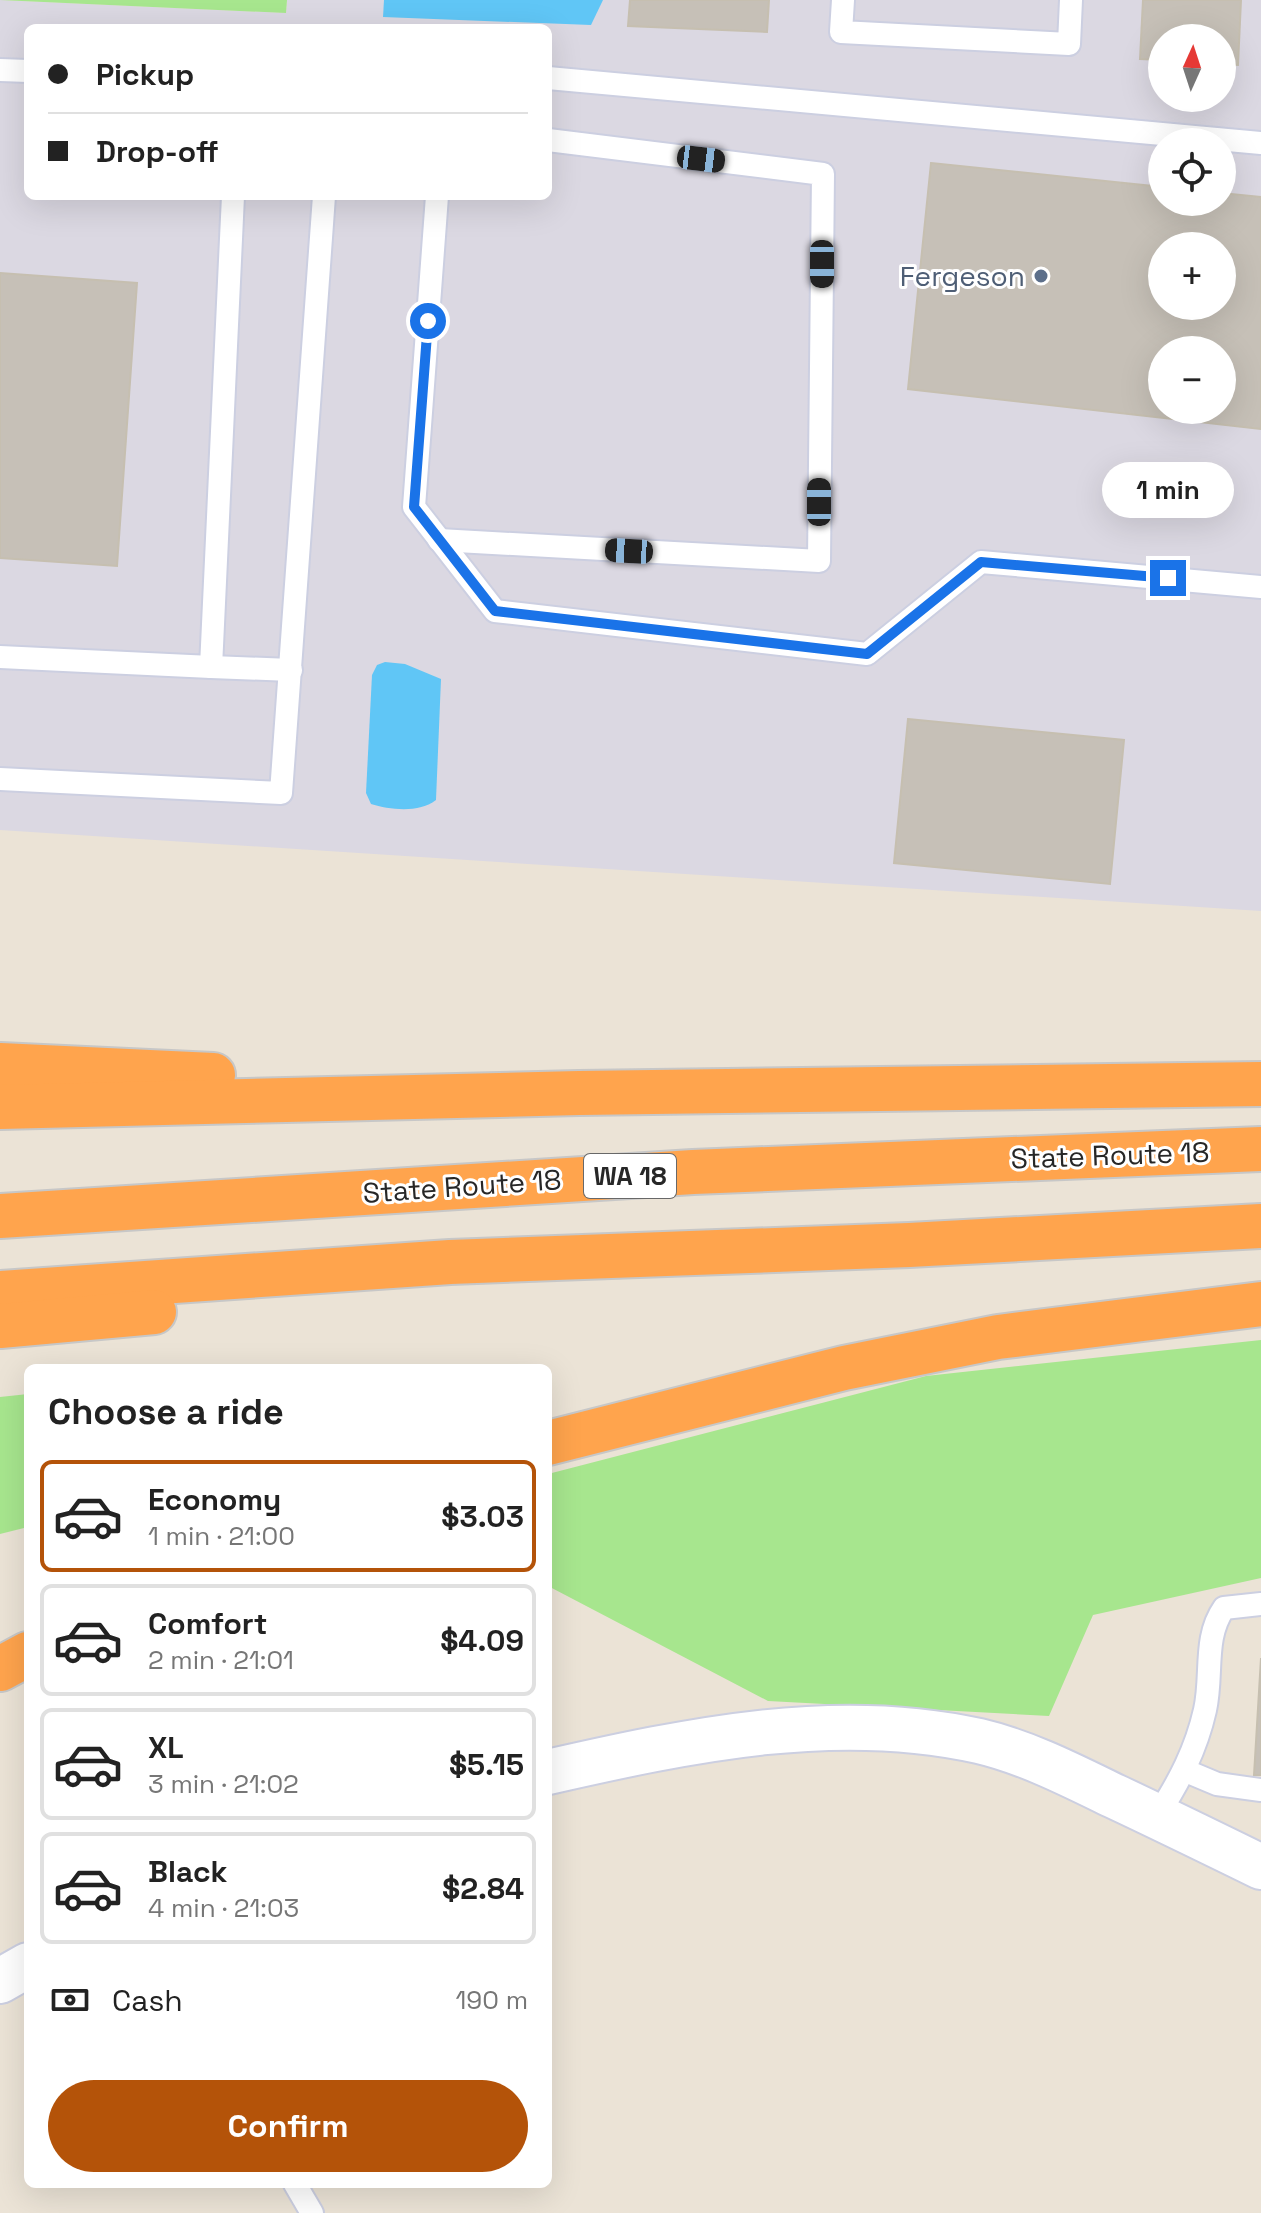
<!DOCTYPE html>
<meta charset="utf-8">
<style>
:root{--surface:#fff;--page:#f2f2f2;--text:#222;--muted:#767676;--line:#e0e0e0;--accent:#b45309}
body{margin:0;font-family:"Space Grotesk",sans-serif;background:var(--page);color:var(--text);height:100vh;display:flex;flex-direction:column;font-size:30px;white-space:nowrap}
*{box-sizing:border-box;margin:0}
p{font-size:26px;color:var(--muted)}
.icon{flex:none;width:44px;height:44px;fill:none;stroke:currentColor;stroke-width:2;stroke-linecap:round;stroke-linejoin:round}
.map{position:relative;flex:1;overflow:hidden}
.side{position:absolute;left:24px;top:1364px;width:528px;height:824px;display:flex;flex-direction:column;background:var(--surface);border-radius:12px;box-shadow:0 8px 32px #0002}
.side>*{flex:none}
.hud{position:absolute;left:24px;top:24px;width:528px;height:176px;border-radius:12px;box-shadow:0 8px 32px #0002;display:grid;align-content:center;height:176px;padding:0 24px;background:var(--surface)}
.needle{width:52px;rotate:3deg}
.tools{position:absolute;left:1148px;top:24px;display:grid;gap:16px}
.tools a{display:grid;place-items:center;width:88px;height:88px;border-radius:50%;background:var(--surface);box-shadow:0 8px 32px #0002;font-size:40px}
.end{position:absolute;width:36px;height:36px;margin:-18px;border:10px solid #1a73e8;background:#fff;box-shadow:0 0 0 4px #fff}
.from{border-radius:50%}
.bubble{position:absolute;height:56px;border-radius:28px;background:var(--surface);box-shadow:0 8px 32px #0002;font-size:26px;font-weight:800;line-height:56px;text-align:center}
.car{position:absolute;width:24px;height:48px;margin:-24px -12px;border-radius:10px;box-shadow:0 0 6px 2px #0007;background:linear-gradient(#222 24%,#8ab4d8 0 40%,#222 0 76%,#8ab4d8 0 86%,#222 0)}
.hud b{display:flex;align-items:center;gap:28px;height:76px;font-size:30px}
.hud b+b{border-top:2px solid var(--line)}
.hud i{width:20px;height:20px;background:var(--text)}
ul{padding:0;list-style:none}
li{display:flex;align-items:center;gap:24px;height:112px;margin:0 16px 12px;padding:0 8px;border:4px solid var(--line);border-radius:12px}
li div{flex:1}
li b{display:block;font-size:30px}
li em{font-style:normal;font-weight:800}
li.current{border-color:var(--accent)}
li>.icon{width:72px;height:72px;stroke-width:1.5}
h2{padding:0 24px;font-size:36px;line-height:96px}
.pay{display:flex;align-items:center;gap:20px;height:88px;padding:0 24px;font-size:30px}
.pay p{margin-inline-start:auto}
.button{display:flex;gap:16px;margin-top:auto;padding:16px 24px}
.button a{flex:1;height:92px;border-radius:48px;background:var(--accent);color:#fff;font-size:32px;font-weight:800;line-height:92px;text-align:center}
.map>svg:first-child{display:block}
.industrial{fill:#dbd8e2;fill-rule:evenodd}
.green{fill:#a7e68e}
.water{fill:#60c6f6}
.building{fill:#c6c0b7;stroke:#c6bfb0;stroke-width:2;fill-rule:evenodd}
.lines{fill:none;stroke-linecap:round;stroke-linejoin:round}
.lane-casing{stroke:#cccfe1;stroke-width:26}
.secondary-casing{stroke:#cccfe1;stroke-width:48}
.highway-casing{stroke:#c7c7c7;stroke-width:48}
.lane{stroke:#fff;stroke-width:22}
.secondary{stroke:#fff;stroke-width:44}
.highway{stroke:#ffa44d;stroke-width:44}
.route{stroke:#1a73e8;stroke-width:10}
.service-dot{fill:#5c6f8a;stroke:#fff;stroke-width:3}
.labels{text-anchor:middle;stroke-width:6;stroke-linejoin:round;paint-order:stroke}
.shield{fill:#fff;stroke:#686868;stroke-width:2}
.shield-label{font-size:26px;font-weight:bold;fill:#272727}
.service-label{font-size:28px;fill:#4e5e75;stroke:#fff;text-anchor:end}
.street-label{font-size:28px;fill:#272727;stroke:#fff}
</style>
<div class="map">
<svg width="1261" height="2213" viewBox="0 0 1261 2213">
<rect width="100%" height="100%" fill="#ebe3d6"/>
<path class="industrial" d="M0,0L286,13L287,0H1261V911L0,830ZM28,28H548V196H28ZM1162,38H1222V98H1162ZM1162,142H1222V202H1162ZM1162,246H1222V306H1162ZM1162,350H1222V410H1162Z"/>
<g class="green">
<polygon points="0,0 287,0 286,13"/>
<polygon points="1261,1340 1261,1578 1093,1615 1049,1716 768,1701 548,1586 548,1474 926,1376"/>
<polygon points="28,1394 28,1527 0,1534 0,1397"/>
</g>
<g class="water">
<polygon points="384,0 603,0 591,25 383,17"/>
<path d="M385,662L405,664L441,679L436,800C420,813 390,810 371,804L366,793L372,675L377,665Z"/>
</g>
<g class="building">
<polygon points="630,0 769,0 767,32 628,26"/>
<polygon points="1143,0 1241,0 1238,65 1222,64 1222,38 1162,38 1162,60 1140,59"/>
<path d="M931,163L1162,187V202H1222V193L1261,197V429L908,389ZM1162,246H1222V306H1162ZM1162,350H1222V410H1162Z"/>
<polygon points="0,273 137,283 117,566 0,558"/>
<polygon points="908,719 1124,740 1110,884 894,863"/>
<polygon points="1261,1658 1261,1775 1254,1775"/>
</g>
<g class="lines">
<g class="lane-casing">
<g id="lane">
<polyline points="843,0 841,32 1069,44 1071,0"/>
<polyline points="0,70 28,71"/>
<polyline points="548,78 1261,143"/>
<polyline points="437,196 414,507 495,611 867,654 981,562 1261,587"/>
<polyline points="439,540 819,561 823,174 548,140"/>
<polyline points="0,657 211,667 233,196"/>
<polyline points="211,667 291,670"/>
<polyline points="0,779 281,793 324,196"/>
<polyline points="1186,1771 1217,1784 1261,1790"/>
<path d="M1157,1816C1179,1782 1196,1750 1205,1710C1213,1675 1203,1638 1224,1608L1261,1604"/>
<polyline points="295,2184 312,2213"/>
</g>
</g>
<g class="secondary-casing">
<g id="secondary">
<path d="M548,1772C689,1740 835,1709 979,1741C1026,1752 1071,1775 1114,1796C1163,1819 1212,1843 1261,1867"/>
<polyline points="0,1981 28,1965"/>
</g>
</g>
<g class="highway-casing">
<g id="highway">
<polyline points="0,1065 213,1075"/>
<polyline points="0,1107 579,1093 1261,1084"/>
<polyline points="0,1216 693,1172 1261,1149"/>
<polyline points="0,1293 450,1262 909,1245 1261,1226"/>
<polyline points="0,1326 154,1312"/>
<polyline points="548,1443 844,1368 998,1337 1261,1304"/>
<polyline points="0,1669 28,1654"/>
</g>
</g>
<use href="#lane" class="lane"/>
<use href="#secondary" class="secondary"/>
<use href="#highway" class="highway"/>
</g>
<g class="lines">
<polyline class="route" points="428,321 414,507 495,611 867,654 981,562 1168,578"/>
</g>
<circle class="service-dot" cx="1041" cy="276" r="8"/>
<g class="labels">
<rect class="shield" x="584" y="1154" width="92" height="44" rx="6"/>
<g class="shield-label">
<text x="630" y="1185">WA 18</text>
</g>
<g class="service-label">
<text x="1025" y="286">Fergeson</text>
</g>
<g class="street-label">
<text transform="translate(1110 1155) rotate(-2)" y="10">State Route 18</text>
<text transform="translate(462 1186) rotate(-4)" y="10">State Route 18</text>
</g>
</g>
</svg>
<div class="tools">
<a><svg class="needle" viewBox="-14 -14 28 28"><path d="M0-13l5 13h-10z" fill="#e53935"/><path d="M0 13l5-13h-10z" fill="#767676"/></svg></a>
<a><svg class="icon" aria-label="locate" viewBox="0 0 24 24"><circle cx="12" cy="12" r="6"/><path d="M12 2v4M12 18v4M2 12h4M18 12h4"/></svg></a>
<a>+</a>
<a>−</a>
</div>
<i class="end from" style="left:428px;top:321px"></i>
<i class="end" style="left:1168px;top:578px"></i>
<div class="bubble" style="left:1102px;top:462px;width:132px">1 min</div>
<i class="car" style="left:701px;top:159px;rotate:97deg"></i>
<i class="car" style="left:822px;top:264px;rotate:180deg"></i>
<i class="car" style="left:819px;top:502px;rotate:0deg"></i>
<i class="car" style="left:629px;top:551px;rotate:273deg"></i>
<div class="hud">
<b><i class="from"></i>Pickup</b>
<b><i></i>Drop-off</b>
</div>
<section class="side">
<h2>Choose a ride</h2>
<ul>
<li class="current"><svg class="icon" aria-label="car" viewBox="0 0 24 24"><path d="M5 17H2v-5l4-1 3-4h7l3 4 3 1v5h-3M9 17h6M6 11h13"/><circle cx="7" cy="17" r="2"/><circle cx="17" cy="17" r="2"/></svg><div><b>Economy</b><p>1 min · 21:00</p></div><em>$3.03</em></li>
<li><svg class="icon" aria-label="car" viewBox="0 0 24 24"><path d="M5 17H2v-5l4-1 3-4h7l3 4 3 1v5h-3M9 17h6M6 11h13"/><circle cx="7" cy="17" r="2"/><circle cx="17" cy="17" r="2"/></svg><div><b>Comfort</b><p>2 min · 21:01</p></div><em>$4.09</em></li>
<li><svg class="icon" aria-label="car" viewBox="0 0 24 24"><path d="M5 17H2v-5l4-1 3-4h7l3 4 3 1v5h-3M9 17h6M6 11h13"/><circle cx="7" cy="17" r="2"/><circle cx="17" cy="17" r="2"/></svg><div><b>XL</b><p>3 min · 21:02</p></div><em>$5.15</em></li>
<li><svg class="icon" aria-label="car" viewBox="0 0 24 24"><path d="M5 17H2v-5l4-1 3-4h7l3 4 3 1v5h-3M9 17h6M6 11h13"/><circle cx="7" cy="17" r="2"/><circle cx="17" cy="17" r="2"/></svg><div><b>Black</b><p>4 min · 21:03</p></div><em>$2.84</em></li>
</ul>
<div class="pay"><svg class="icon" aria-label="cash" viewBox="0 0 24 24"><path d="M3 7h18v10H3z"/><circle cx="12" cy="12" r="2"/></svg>Cash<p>190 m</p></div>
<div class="button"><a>Confirm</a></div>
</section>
</div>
